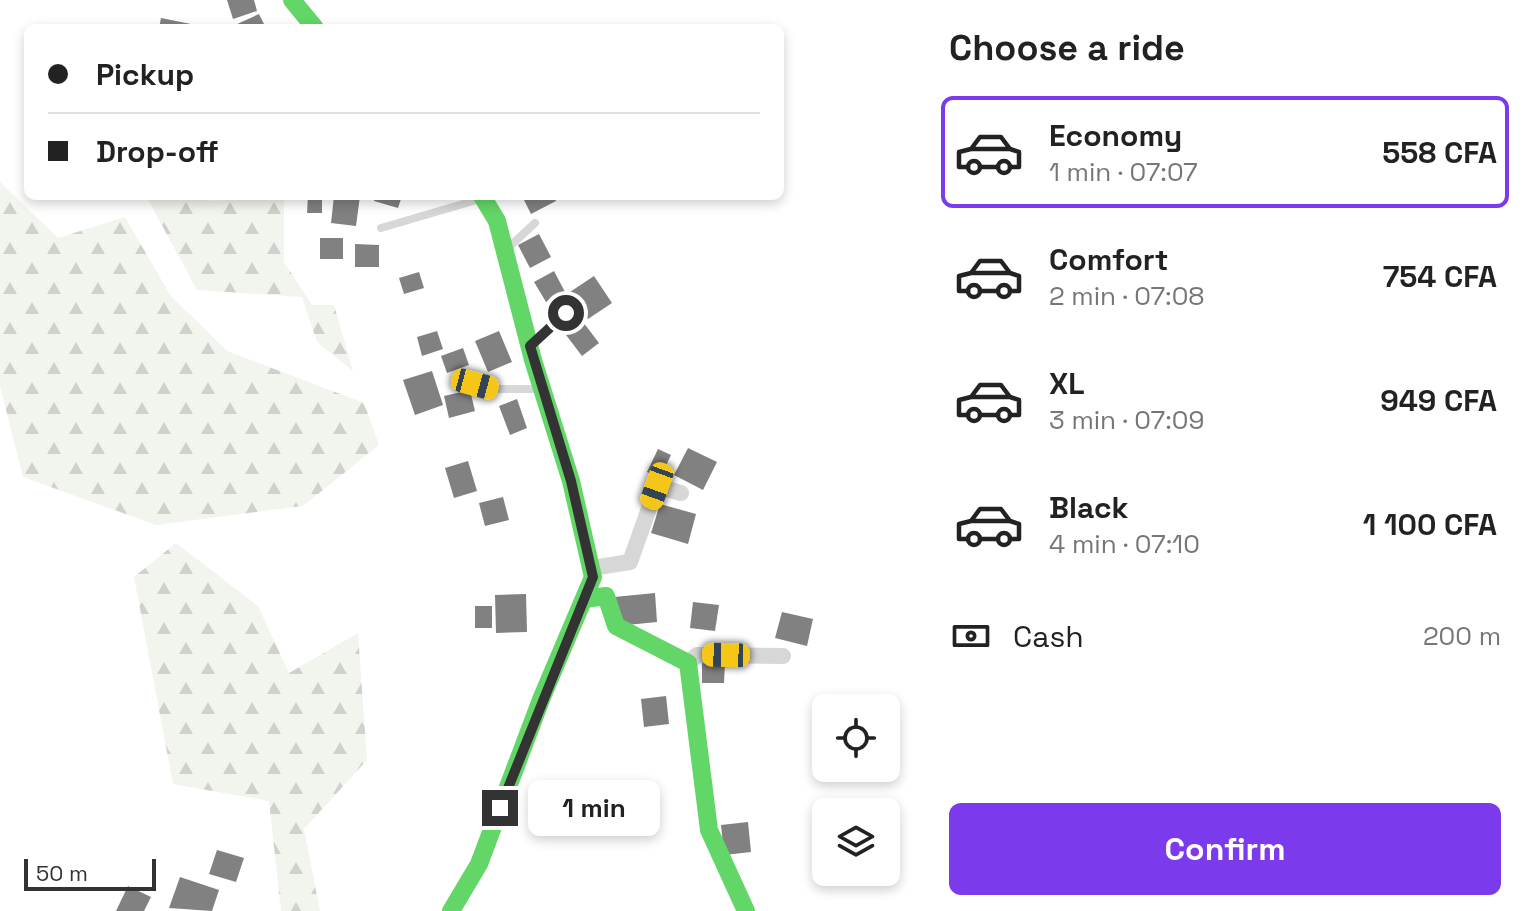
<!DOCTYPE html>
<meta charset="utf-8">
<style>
:root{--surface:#fff;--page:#f6f6f6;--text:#222;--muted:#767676;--line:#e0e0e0;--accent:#7c3aed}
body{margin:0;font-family:"Space Grotesk",sans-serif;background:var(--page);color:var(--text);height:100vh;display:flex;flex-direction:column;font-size:30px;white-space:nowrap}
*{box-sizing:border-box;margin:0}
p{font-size:26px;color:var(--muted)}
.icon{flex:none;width:44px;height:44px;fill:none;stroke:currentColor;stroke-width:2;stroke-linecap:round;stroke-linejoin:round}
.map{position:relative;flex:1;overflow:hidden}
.drawer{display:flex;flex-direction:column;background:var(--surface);width:600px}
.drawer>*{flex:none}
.top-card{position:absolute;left:24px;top:24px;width:760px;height:176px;border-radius:12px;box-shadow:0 4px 12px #0003;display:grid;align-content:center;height:176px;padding:0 24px;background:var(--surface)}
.controls{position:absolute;left:812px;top:694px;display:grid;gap:16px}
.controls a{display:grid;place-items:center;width:88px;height:88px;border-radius:12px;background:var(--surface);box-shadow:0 4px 12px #0003;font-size:40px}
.scale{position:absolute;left:24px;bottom:20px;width:132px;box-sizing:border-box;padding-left:8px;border:4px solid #333;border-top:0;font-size:22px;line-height:28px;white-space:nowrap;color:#333;-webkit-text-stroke:6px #fff;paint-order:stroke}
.end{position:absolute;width:36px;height:36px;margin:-18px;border:10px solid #333;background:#fff;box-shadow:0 0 0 4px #fff}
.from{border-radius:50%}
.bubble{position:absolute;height:56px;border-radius:12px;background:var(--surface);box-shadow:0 4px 12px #0003;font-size:26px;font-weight:700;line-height:56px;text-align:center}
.car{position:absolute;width:24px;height:48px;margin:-24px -12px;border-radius:10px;box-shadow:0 0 6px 2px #0007;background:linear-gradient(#f5c518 24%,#345 0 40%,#f5c518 0 76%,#345 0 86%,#f5c518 0)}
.top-card b{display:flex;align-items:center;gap:28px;height:76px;font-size:30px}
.top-card b+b{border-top:2px solid var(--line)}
.top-card i{width:20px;height:20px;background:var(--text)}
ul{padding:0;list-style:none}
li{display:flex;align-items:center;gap:24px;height:112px;margin:0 16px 12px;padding:0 8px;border:4px solid transparent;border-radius:12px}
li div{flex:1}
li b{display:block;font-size:30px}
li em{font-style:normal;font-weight:700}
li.current{border-color:var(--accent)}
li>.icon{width:72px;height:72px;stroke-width:1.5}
h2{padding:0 24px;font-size:36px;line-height:96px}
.pay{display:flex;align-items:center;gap:20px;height:88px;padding:0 24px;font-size:30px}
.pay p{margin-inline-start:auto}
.primary-button{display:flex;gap:16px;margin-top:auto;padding:16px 24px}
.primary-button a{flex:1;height:92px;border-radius:12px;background:var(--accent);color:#fff;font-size:32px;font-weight:700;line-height:92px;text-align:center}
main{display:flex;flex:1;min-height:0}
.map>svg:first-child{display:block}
.forest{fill:url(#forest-firs)}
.building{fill:#818181}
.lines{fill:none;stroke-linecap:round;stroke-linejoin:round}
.lane{stroke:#d7d7d7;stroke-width:8}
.street{stroke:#d7d7d7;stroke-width:16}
.fast{stroke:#63d668;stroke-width:18}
.route{stroke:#333;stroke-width:10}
</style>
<main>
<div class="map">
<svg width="925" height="911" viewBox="0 0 925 911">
<defs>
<pattern id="forest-firs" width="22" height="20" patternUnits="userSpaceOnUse" patternTransform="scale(2)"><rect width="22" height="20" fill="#f1f5ed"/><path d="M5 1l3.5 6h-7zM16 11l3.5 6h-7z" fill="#cfd2cc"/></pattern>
</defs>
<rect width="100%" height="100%" fill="#fff"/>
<g class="forest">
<polygon points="0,182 58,238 125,217 170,295 227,351 364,403 379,445 303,506 156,525 23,477 0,386"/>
<polygon points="146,196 185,196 211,201 284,196 284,262 312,305 334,305 353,371 317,342 302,297 197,290"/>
<polygon points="176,543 258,606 289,673 358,633 367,760 304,829 320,911 281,911 269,801 173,784 134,577"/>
</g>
<g class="building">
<polygon points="227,0 254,0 257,11 233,19"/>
<polygon points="259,14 266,28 237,28 235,25"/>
<polygon points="161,18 191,24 190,28 159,28"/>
<polygon points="308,196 322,196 322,213 307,213"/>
<polygon points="334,196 360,196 356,226 331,223"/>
<polygon points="375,196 402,196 398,208 374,201"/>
<polygon points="522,196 554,196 556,201 531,214"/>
<polygon points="539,234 551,257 530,268 518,245"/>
<rect x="320" y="238" width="23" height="21"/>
<polygon points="355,244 379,245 379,267 355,267"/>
<polygon points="554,271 565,292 546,302 534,282"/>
<polygon points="419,272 424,288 404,294 399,278"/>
<polygon points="594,276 612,303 588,319 570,292"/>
<polygon points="583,322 599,343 582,356 566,335"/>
<polygon points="437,331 443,349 422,356 417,337"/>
<polygon points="499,331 512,362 488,372 475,341"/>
<polygon points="463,348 469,365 447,373 441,356"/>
<polygon points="432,371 443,405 415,415 403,380"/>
<polygon points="470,390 475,411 449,418 444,396"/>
<polygon points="517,399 527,428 510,435 499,406"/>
<polygon points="688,448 717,462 703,490 674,475"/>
<polygon points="658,449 671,455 660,478 647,472"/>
<polygon points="468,461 477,491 454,498 445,468"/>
<polygon points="503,497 509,520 485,526 479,503"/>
<polygon points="660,504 696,514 688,544 651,533"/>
<polygon points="655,593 657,622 617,626 614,597"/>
<polygon points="526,594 527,632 496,633 495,595"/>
<polygon points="693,602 719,605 715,631 690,628"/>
<rect x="475" y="606" width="17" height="22"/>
<polygon points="782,612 813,619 807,646 775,638"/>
<polygon points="702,662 725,662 724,683 702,683"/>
<polygon points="666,696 669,724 644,727 641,699"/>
<polygon points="639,801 654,812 640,831 624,819"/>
<polygon points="748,822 751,852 724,855 721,825"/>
<polygon points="217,850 244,858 236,882 209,874"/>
<polygon points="180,877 219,890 212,911 169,908"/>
<polygon points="128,886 151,897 144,911 116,911"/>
</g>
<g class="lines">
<g class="lane">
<polyline points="381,228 480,199"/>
<polyline points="507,249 535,223"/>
<polyline points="530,345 566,313"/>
<polyline points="458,380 492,389 540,389"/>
</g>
<g class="street">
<polyline points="592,568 630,562 657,486 681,493"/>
<polyline points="688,663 697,655 783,656"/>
</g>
<g class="fast">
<polyline points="292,0 315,28"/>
<polyline points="585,599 606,596 616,626 688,663 709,830 746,911"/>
<polyline points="451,911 479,864 542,697 593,577 571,481 533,360 497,221 482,196"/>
</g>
</g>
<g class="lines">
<polyline class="route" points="500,808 593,577 571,481 530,346 566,313"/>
</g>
</svg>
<div class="controls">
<a><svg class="icon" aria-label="locate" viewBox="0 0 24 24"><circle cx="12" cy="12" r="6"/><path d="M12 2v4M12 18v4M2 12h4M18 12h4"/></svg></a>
<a><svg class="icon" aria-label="layers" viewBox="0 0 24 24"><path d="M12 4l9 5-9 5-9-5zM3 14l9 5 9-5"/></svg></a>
</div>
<div class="scale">50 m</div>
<i class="end from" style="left:566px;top:313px"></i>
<i class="end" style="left:500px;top:808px"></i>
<div class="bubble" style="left:528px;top:780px;width:132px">1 min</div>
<i class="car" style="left:475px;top:384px;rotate:105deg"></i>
<i class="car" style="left:657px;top:486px;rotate:200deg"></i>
<i class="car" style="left:726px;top:655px;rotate:271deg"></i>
<div class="top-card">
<b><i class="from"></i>Pickup</b>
<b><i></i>Drop-off</b>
</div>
</div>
<section class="drawer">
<h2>Choose a ride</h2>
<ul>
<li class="current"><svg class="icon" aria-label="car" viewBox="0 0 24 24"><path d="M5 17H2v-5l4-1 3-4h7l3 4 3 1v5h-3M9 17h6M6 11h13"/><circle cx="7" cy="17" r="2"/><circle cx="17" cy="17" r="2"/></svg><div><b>Economy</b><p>1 min · 07:07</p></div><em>558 CFA</em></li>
<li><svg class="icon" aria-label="car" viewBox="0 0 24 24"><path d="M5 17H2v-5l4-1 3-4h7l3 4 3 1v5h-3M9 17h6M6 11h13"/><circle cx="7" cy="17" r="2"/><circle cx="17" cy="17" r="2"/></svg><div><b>Comfort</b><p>2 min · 07:08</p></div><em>754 CFA</em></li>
<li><svg class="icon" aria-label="car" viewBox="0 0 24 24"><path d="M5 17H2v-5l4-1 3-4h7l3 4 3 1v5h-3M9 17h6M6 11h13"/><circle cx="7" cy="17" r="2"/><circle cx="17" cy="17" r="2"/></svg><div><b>XL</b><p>3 min · 07:09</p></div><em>949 CFA</em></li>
<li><svg class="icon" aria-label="car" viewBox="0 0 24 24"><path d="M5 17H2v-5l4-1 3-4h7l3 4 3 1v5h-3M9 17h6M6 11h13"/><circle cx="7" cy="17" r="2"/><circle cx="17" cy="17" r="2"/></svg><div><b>Black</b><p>4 min · 07:10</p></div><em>1 100 CFA</em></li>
</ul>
<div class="pay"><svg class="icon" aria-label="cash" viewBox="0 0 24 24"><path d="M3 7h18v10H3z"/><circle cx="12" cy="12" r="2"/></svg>Cash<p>200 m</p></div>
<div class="primary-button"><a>Confirm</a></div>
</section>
</main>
